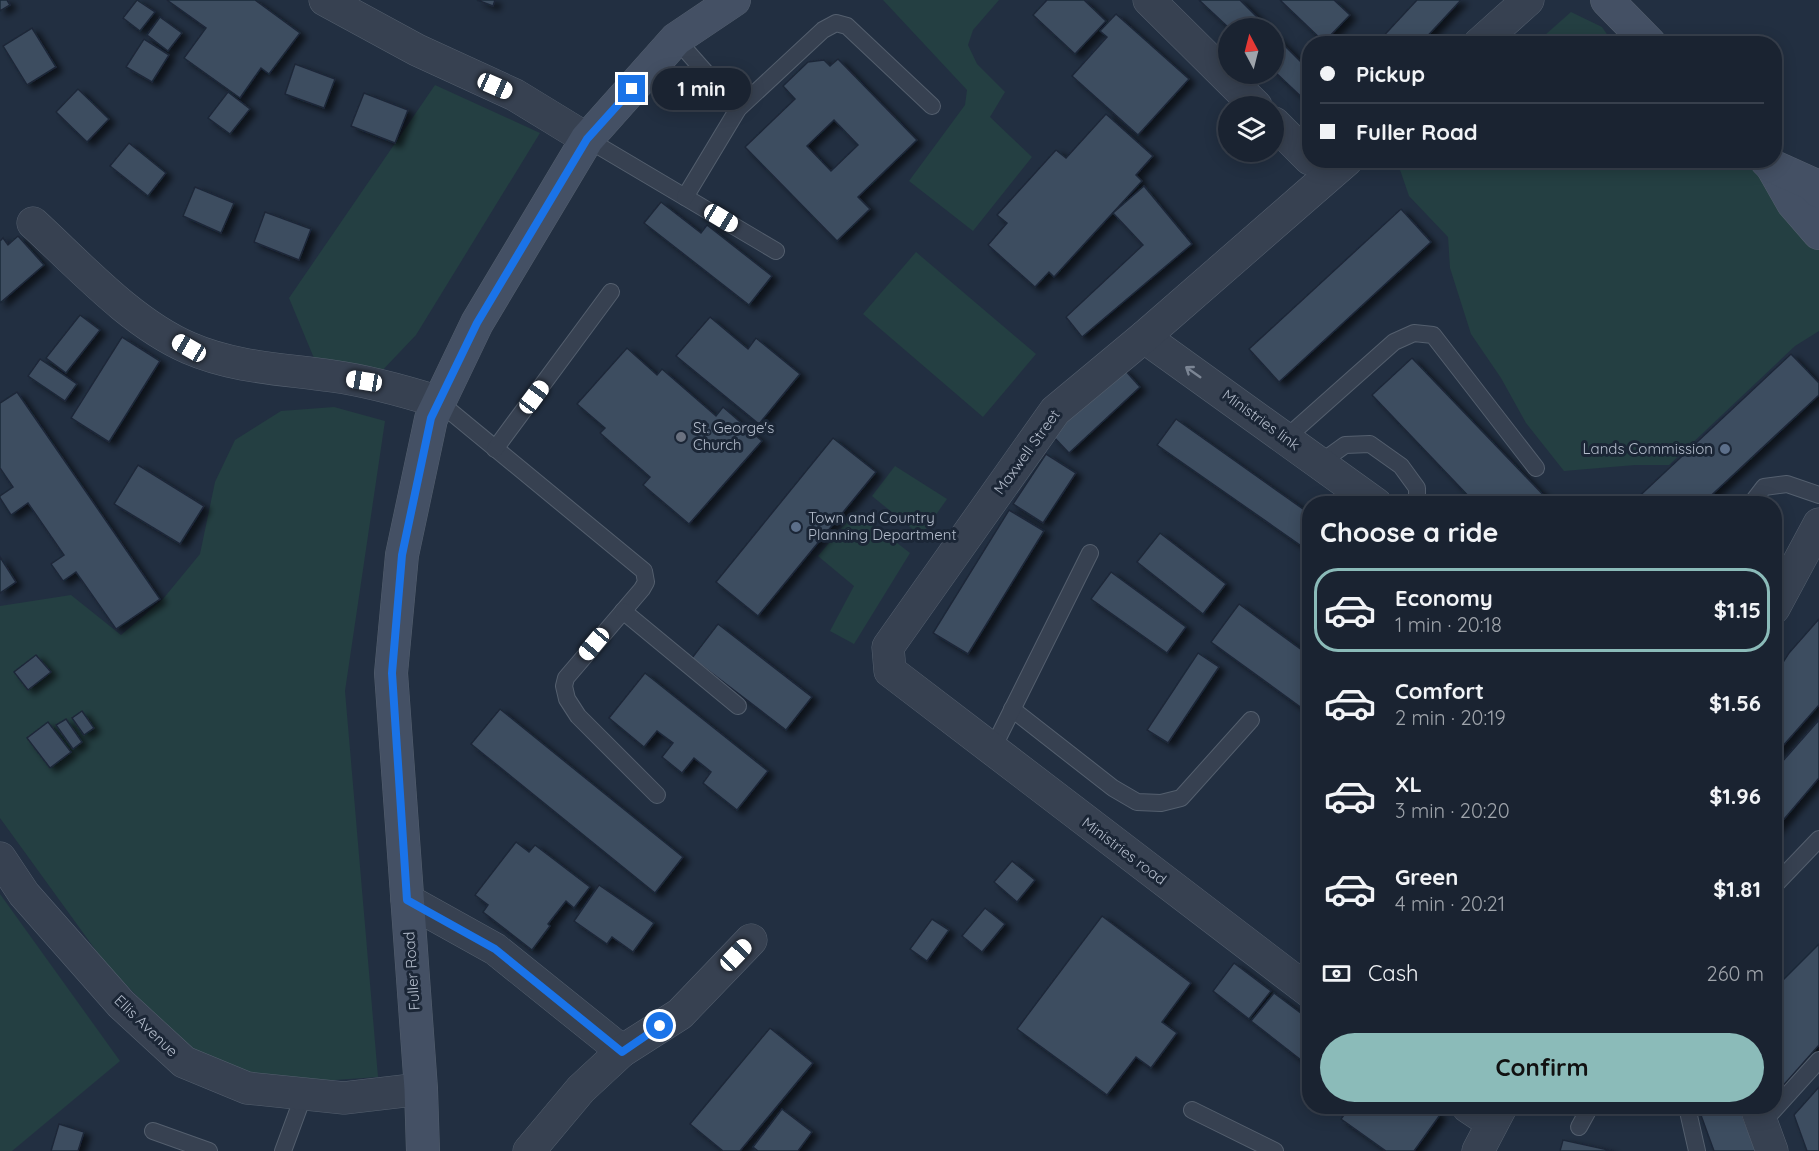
<!DOCTYPE html>
<meta charset="utf-8">
<style>
:root{--surface:#1a2331;--page:#232b39;--text:#f1f3f6;--muted:#9fa4ab;--line:#38404d;--accent:#8bbbb9}
body{margin:0;font-family:Quicksand,sans-serif;background:var(--page);color:var(--text);height:100vh;display:flex;flex-direction:column;font-size:22px;white-space:nowrap}
*{box-sizing:border-box;margin:0}
p{font-size:20px;color:var(--muted)}
.icon{flex:none;width:33px;height:33px;fill:none;stroke:currentColor;stroke-width:2;stroke-linecap:round;stroke-linejoin:round}
.map{position:relative;flex:1;overflow:hidden}
.details{position:absolute;left:1302px;top:496px;width:480px;height:618px;display:flex;flex-direction:column;background:var(--surface);border-radius:24px;box-shadow:0 3px 15px #0003,0 0 0 2px var(--line)}
.details>*{flex:none}
.hud{position:absolute;left:1302px;top:36px;width:480px;height:132px;border-radius:24px;box-shadow:0 3px 15px #0003,0 0 0 2px var(--line);display:grid;align-content:center;height:132px;padding:0 18px;background:var(--surface)}
.needle{width:39px;rotate:353deg}
.controls{position:absolute;left:1218px;top:18px;display:grid;gap:12px}
.controls a{display:grid;place-items:center;width:66px;height:66px;border-radius:50%;background:var(--surface);box-shadow:0 3px 15px #0003,0 0 0 2px var(--line);font-size:30px}
.end{position:absolute;width:27px;height:27px;margin:-14px;border:8px solid #1a73e8;background:#fff;box-shadow:0 0 0 3px #fff}
.from{border-radius:50%}
.bubble{position:absolute;height:42px;border-radius:21px;background:var(--surface);box-shadow:0 3px 15px #0003,0 0 0 2px var(--line);font-size:20px;font-weight:800;line-height:42px;text-align:center}
.car{position:absolute;width:18px;height:36px;margin:-18px -9px;border-radius:8px;box-shadow:0 0 4px 2px #0007;background:linear-gradient(#fff 24%,#345 0 40%,#fff 0 76%,#345 0 86%,#fff 0)}
.hud b{display:flex;align-items:center;gap:21px;height:57px;font-size:22px}
.hud b+b{border-top:2px solid var(--line)}
.hud i{width:15px;height:15px;background:var(--text)}
ul{padding:0;list-style:none}
li{display:flex;align-items:center;gap:18px;height:84px;margin:0 12px 9px;padding:0 6px;border:3px solid transparent;border-radius:24px}
li div{flex:1}
li b{display:block;font-size:22px}
li em{font-style:normal;font-weight:800}
li.current{border-color:var(--accent)}
li>.icon{width:54px;height:54px;stroke-width:1.5}
h2{padding:0 18px;font-size:27px;line-height:72px}
.pay{display:flex;align-items:center;gap:15px;height:66px;padding:0 18px;font-size:22px}
.pay p{margin-inline-start:auto}
.button{display:flex;gap:12px;margin-top:auto;padding:12px 18px}
.button a{flex:1;height:69px;border-radius:36px;background:var(--accent);color:#111;font-size:24px;font-weight:800;line-height:69px;text-align:center}
.map>svg:first-child{display:block}
.green{fill:#243f42}
.building{fill:#3e4d61;stroke:#1d2838;stroke-width:1.5;fill-rule:evenodd;filter:url(#shadow)}
.lines{fill:none;stroke-linecap:round;stroke-linejoin:round}
.lane-casing{stroke:#545f6e;stroke-width:18}
.street-casing{stroke:#545f6e;stroke-width:33}
.secondary-casing{stroke:#545f6e;stroke-width:34}
.lane{stroke:#374151;stroke-width:16}
.street{stroke:#374151;stroke-width:32}
.secondary{stroke:#445064;stroke-width:33}
.oneway{stroke:#7b8594}
.route{stroke:#1a73e8;stroke-width:8}
.worship-dot{fill:#6b7280;stroke:#1b2636;stroke-width:2}
.service-dot{fill:#5c6f8a;stroke:#1b2636;stroke-width:2}
.labels{text-anchor:middle;stroke-width:6;stroke-linejoin:round;paint-order:stroke}
.street-label{font-size:15px;fill:#b3bccb;stroke:#1b2636}
.poi-label{font-size:15px;fill:#b3bccb;stroke:#1b2636;text-anchor:start}
</style>
<div class="map">
<svg width="1819" height="1151" viewBox="0 0 1819 1151">
<defs>
<filter id="shadow"><feDropShadow dx="6" dy="4" stdDeviation="3" flood-color="#0009"/></filter>
</defs>
<rect width="100%" height="100%" fill="#222f41"/>
<g class="green">
<polygon points="883,0 999,0 973,30 968,45 977,64 1005,92 990,117 1032,157 973,231 909,181 965,105 967,90"/>
<polygon points="1571,12 1602,27 1613,43 1536,43"/>
<polygon points="435,85 540,133 416,335 378,375 316,363 289,298"/>
<polygon points="1397,161 1747,161 1819,237 1819,331 1795,346 1669,465 1635,465 1564,471 1526,423 1501,378 1471,334 1450,268 1448,237 1409,196"/>
<polygon points="916,252 1036,354 983,417 863,314"/>
<polygon points="334,407 385,421 345,691 378,1077 292,1083 200,1061 105,963 0,818 0,606 71,595 121,635 163,599 200,554 215,482 235,440 281,411"/>
<polygon points="895,466 947,499 921,536 872,496"/>
<polygon points="856,511 910,553 854,644 830,631 854,586 818,556"/>
<polygon points="0,894 120,1061 12,1151 0,1151"/>
</g>
<g class="building">
<polygon points="0,0 7,0 10,5 0,11"/>
<polygon points="137,0 155,12 140,31 123,18"/>
<polygon points="167,0 255,0 300,33 269,74 261,68 240,98 184,58 206,28"/>
<polygon points="477,0 495,0 493,6"/>
<polygon points="1047,0 1084,0 1106,21 1075,54 1033,15"/>
<polygon points="1199,0 1240,0 1268,28 1229,28"/>
<polygon points="1280,0 1334,0 1350,15 1324,42"/>
<polygon points="1417,0 1461,0 1420,44 1376,44"/>
<polygon points="1116,14 1189,79 1138,135 1072,76 1107,37 1100,31"/>
<polygon points="160,17 182,33 168,51 147,35"/>
<polygon points="32,28 56,67 27,85 3,46"/>
<polygon points="1274,35 1310,71 1310,105 1274,71"/>
<polygon points="144,39 169,55 152,82 126,67"/>
<path d="M838,59L917,140L858,197L870,209L837,241L745,147L795,99L783,86L808,62L824,60L830,66ZM834,120L858,145L831,171L807,146Z"/>
<polygon points="295,64 335,79 324,108 285,94"/>
<polygon points="78,89 109,119 87,142 56,112"/>
<polygon points="228,92 250,109 230,134 208,118"/>
<polygon points="364,93 408,110 395,143 351,126"/>
<polygon points="1106,114 1153,156 1136,175 1142,181 1054,277 1049,272 1035,287 988,245 1007,223 997,215 1056,150 1066,158"/>
<polygon points="129,143 166,173 148,196 110,166"/>
<polygon points="1144,186 1192,244 1082,337 1066,317 1143,245 1113,213"/>
<polygon points="195,187 234,203 221,233 183,216"/>
<polygon points="661,202 701,233 707,225 772,276 749,305 644,223"/>
<polygon points="1401,209 1431,242 1279,382 1249,349"/>
<polygon points="265,212 311,229 299,260 254,242"/>
<polygon points="18,236 44,265 0,303 0,241 3,238 8,245"/>
<polygon points="80,315 100,330 66,373 46,358"/>
<polygon points="710,317 748,349 756,338 800,374 759,424 676,356"/>
<polygon points="122,337 160,361 109,442 71,418"/>
<polygon points="627,348 657,375 662,369 716,416 723,407 762,441 689,524 643,485 650,477 600,433 605,428 577,404"/>
<polygon points="1791,354 1819,383 1819,395 1702,504 1631,504"/>
<polygon points="1412,358 1552,504 1476,504 1372,395"/>
<polygon points="40,359 77,384 65,401 28,376"/>
<polygon points="1123,368 1140,387 1069,453 1052,435"/>
<polygon points="17,392 160,599 116,629 76,572 63,581 51,564 64,555 28,503 11,515 0,498 0,496 13,487 0,468 0,403"/>
<polygon points="1176,419 1310,514 1310,552 1157,445"/>
<polygon points="833,438 876,472 758,616 716,582"/>
<polygon points="1046,454 1076,473 1043,523 1013,504"/>
<polygon points="138,465 204,506 180,544 114,504"/>
<polygon points="1009,510 1044,531 968,654 933,633"/>
<polygon points="1160,533 1226,584 1203,614 1137,562"/>
<polygon points="0,557 16,582 0,593"/>
<polygon points="1111,572 1186,627 1167,653 1091,599"/>
<polygon points="1239,604 1310,656 1310,714 1211,642"/>
<polygon points="1819,619 1819,705 1774,756 1774,676 1789,653"/>
<polygon points="718,624 812,697 786,730 692,658"/>
<polygon points="1198,653 1219,667 1168,743 1147,730"/>
<polygon points="36,655 51,672 28,690 14,672"/>
<polygon points="645,673 768,771 737,810 703,783 711,772 694,758 682,773 662,757 673,743 657,731 644,747 609,718"/>
<polygon points="500,709 683,857 655,893 471,744"/>
<polygon points="82,711 94,728 84,735 72,718"/>
<polygon points="66,719 82,742 73,749 56,725"/>
<polygon points="1819,720 1819,778 1774,831 1774,771"/>
<polygon points="48,722 71,752 50,768 27,738"/>
<polygon points="516,842 529,852 535,845 590,887 574,908 566,901 548,924 550,926 532,950 483,912 488,905 475,895"/>
<polygon points="1012,861 1035,880 1017,902 994,882"/>
<polygon points="599,885 654,923 633,952 612,937 607,944 574,921"/>
<polygon points="985,908 1005,924 982,952 962,936"/>
<polygon points="1102,916 1191,983 1162,1022 1177,1033 1151,1068 1136,1057 1107,1095 1017,1029"/>
<polygon points="932,919 949,930 927,961 910,949"/>
<polygon points="1819,944 1819,1045 1781,1088 1774,1071 1774,989"/>
<polygon points="1234,963 1271,991 1249,1019 1213,991"/>
<polygon points="1274,993 1310,1020 1310,1067 1251,1021"/>
<polygon points="770,1028 813,1063 740,1151 723,1151 690,1124"/>
<polygon points="1819,1087 1819,1151 1807,1151 1794,1115"/>
<polygon points="1350,1107 1429,1107 1440,1115 1414,1151 1386,1151 1341,1119"/>
<polygon points="1698,1107 1739,1107 1756,1151 1714,1151"/>
<polygon points="782,1109 812,1132 798,1151 758,1151 753,1147"/>
<polygon points="59,1124 84,1132 78,1151 51,1151"/>
<polygon points="1563,1140 1613,1151 1560,1151"/>
</g>
<g class="lines">
<g class="lane-casing">
<g id="lane">
<polyline points="676,39 738,109"/>
<polyline points="587,139 776,251"/>
<polyline points="685,197 738,109 823,30 836,23 847,26 932,106"/>
<polyline points="439,402 644,571 646,582 642,589 566,678 564,686 567,699 578,716 657,795"/>
<polyline points="1286,438 1394,342 1414,333 1433,335 1536,468"/>
<polyline points="495,449 611,292"/>
<polyline points="1320,463 1345,445 1370,444 1401,466 1417,488 1417,504"/>
<polyline points="1751,504 1764,487 1787,484 1819,495"/>
<polyline points="623,611 738,706"/>
<polyline points="1012,709 1113,788 1137,802 1161,803 1181,798 1251,720"/>
<polyline points="992,750 1090,553"/>
<polyline points="1774,886 1819,839"/>
<polyline points="1687,1107 1697,1151"/>
<polyline points="1192,1110 1275,1151"/>
<polyline points="1762,1123 1819,1060"/>
<polyline points="1579,1127 1590,1107"/>
<polyline points="153,1131 209,1151"/>
<polyline points="283,1151 304,1094"/>
</g>
</g>
<g class="street-casing">
<g id="street">
<polyline points="325,0 417,50 515,95 587,139"/>
<polyline points="1149,0 1256,106"/>
<polyline points="1479,44 1528,0"/>
<polyline points="1274,123 1310,159"/>
<path d="M33,223C80,266 131,323 189,348C235,368 284,369 332,376C369,381 404,391 439,402"/>
<polyline points="1144,337 1376,504"/>
<polyline points="1774,608 1819,524"/>
<polyline points="0,858 24,894 121,1004 184,1062 247,1088 344,1098 421,1089"/>
<polyline points="407,900 495,949 622,1051"/>
<polyline points="1310,992 890,671 888,647 1055,411 1144,337 1347,160"/>
<polyline points="1468,1107 1492,1123"/>
<polyline points="1756,1107 1772,1151"/>
<polyline points="529,1151 581,1089 622,1051 680,1014 751,940"/>
<polyline points="1478,1151 1501,1107"/>
</g>
</g>
<g class="secondary-casing">
<g id="secondary">
<polyline points="1607,0 1650,44"/>
<polyline points="1766,160 1772,166 1793,203 1819,233"/>
<polyline points="1772,166 1812,184 1819,191"/>
<polyline points="423,1151 421,1089 391,673 402,555 431,419 477,323 587,139 676,39 734,0"/>
</g>
</g>
<use href="#lane" class="lane"/>
<use href="#street" class="street"/>
<use href="#secondary" class="secondary"/>
</g>
<defs><path id="oneway-shaft" d="M-6 0H5M1.5-3L5.5 0L1.5 3" fill="none" stroke-width="1.6" stroke-linecap="round" stroke-linejoin="round" transform="scale(1.5)"/></defs>
<use class="oneway" href="#oneway-shaft" transform="translate(1193 372) rotate(-145)"/>
<g class="lines">
<polyline class="route" points="632,89 587,139 477,323 431,418 402,555 392,673 407,900 495,949 622,1052 660,1026"/>
</g>
<circle class="worship-dot" cx="681" cy="437" r="6"/>
<g class="service-dot">
<circle cx="1725" cy="449" r="6"/>
<circle cx="796" cy="527" r="6"/>
</g>
<g class="labels">
<g class="street-label">
<text transform="translate(1261 420) rotate(36)" y="5">Ministries link</text>
<text transform="translate(1027 452) rotate(-54)" y="5">Maxwell Street</text>
<text transform="translate(1124 851) rotate(37)" y="5">Ministries road</text>
<text transform="translate(412 971) rotate(-94)" y="5">Fuller Road</text>
<text transform="translate(146 1026) rotate(44)" y="5">Ellis Avenue</text>
</g>
<g class="poi-label">
<text x="693" y="433">St. George's<tspan x="693" dy="17">Church</tspan></text>
<text x="1713" y="454" text-anchor="end">Lands Commission</text>
<text x="808" y="523">Town and Country<tspan x="808" dy="17">Planning Department</tspan></text>
</g>
</g>
</svg>
<div class="controls">
<a><svg class="needle" viewBox="-14 -14 28 28"><path d="M0-13l5 13h-10z" fill="#e53935"/><path d="M0 13l5-13h-10z" fill="#9fa4ab"/></svg></a>
<a><svg class="icon" aria-label="layers" viewBox="0 0 24 24"><path d="M12 4l9 5-9 5-9-5zM3 14l9 5 9-5"/></svg></a>
</div>
<i class="end from" style="left:660px;top:1026px"></i>
<i class="end" style="left:632px;top:89px"></i>
<div class="bubble" style="left:652px;top:68px;width:99px">1 min</div>
<i class="car" style="left:495px;top:86px;rotate:114deg"></i>
<i class="car" style="left:721px;top:218px;rotate:121deg"></i>
<i class="car" style="left:189px;top:348px;rotate:300deg"></i>
<i class="car" style="left:364px;top:381px;rotate:279deg"></i>
<i class="car" style="left:534px;top:397px;rotate:37deg"></i>
<i class="car" style="left:594px;top:644px;rotate:220deg"></i>
<i class="car" style="left:736px;top:955px;rotate:44deg"></i>
<div class="hud">
<b><i class="from"></i>Pickup</b>
<b><i></i>Fuller Road</b>
</div>
<section class="details">
<h2>Choose a ride</h2>
<ul>
<li class="current"><svg class="icon" aria-label="car" viewBox="0 0 24 24"><path d="M5 17H2v-5l4-1 3-4h7l3 4 3 1v5h-3M9 17h6M6 11h13"/><circle cx="7" cy="17" r="2"/><circle cx="17" cy="17" r="2"/></svg><div><b>Economy</b><p>1 min · 20:18</p></div><em>$1.15</em></li>
<li><svg class="icon" aria-label="car" viewBox="0 0 24 24"><path d="M5 17H2v-5l4-1 3-4h7l3 4 3 1v5h-3M9 17h6M6 11h13"/><circle cx="7" cy="17" r="2"/><circle cx="17" cy="17" r="2"/></svg><div><b>Comfort</b><p>2 min · 20:19</p></div><em>$1.56</em></li>
<li><svg class="icon" aria-label="car" viewBox="0 0 24 24"><path d="M5 17H2v-5l4-1 3-4h7l3 4 3 1v5h-3M9 17h6M6 11h13"/><circle cx="7" cy="17" r="2"/><circle cx="17" cy="17" r="2"/></svg><div><b>XL</b><p>3 min · 20:20</p></div><em>$1.96</em></li>
<li><svg class="icon" aria-label="car" viewBox="0 0 24 24"><path d="M5 17H2v-5l4-1 3-4h7l3 4 3 1v5h-3M9 17h6M6 11h13"/><circle cx="7" cy="17" r="2"/><circle cx="17" cy="17" r="2"/></svg><div><b>Green</b><p>4 min · 20:21</p></div><em>$1.81</em></li>
</ul>
<div class="pay"><svg class="icon" aria-label="cash" viewBox="0 0 24 24"><path d="M3 7h18v10H3z"/><circle cx="12" cy="12" r="2"/></svg>Cash<p>260 m</p></div>
<div class="button"><a>Confirm</a></div>
</section>
</div>
